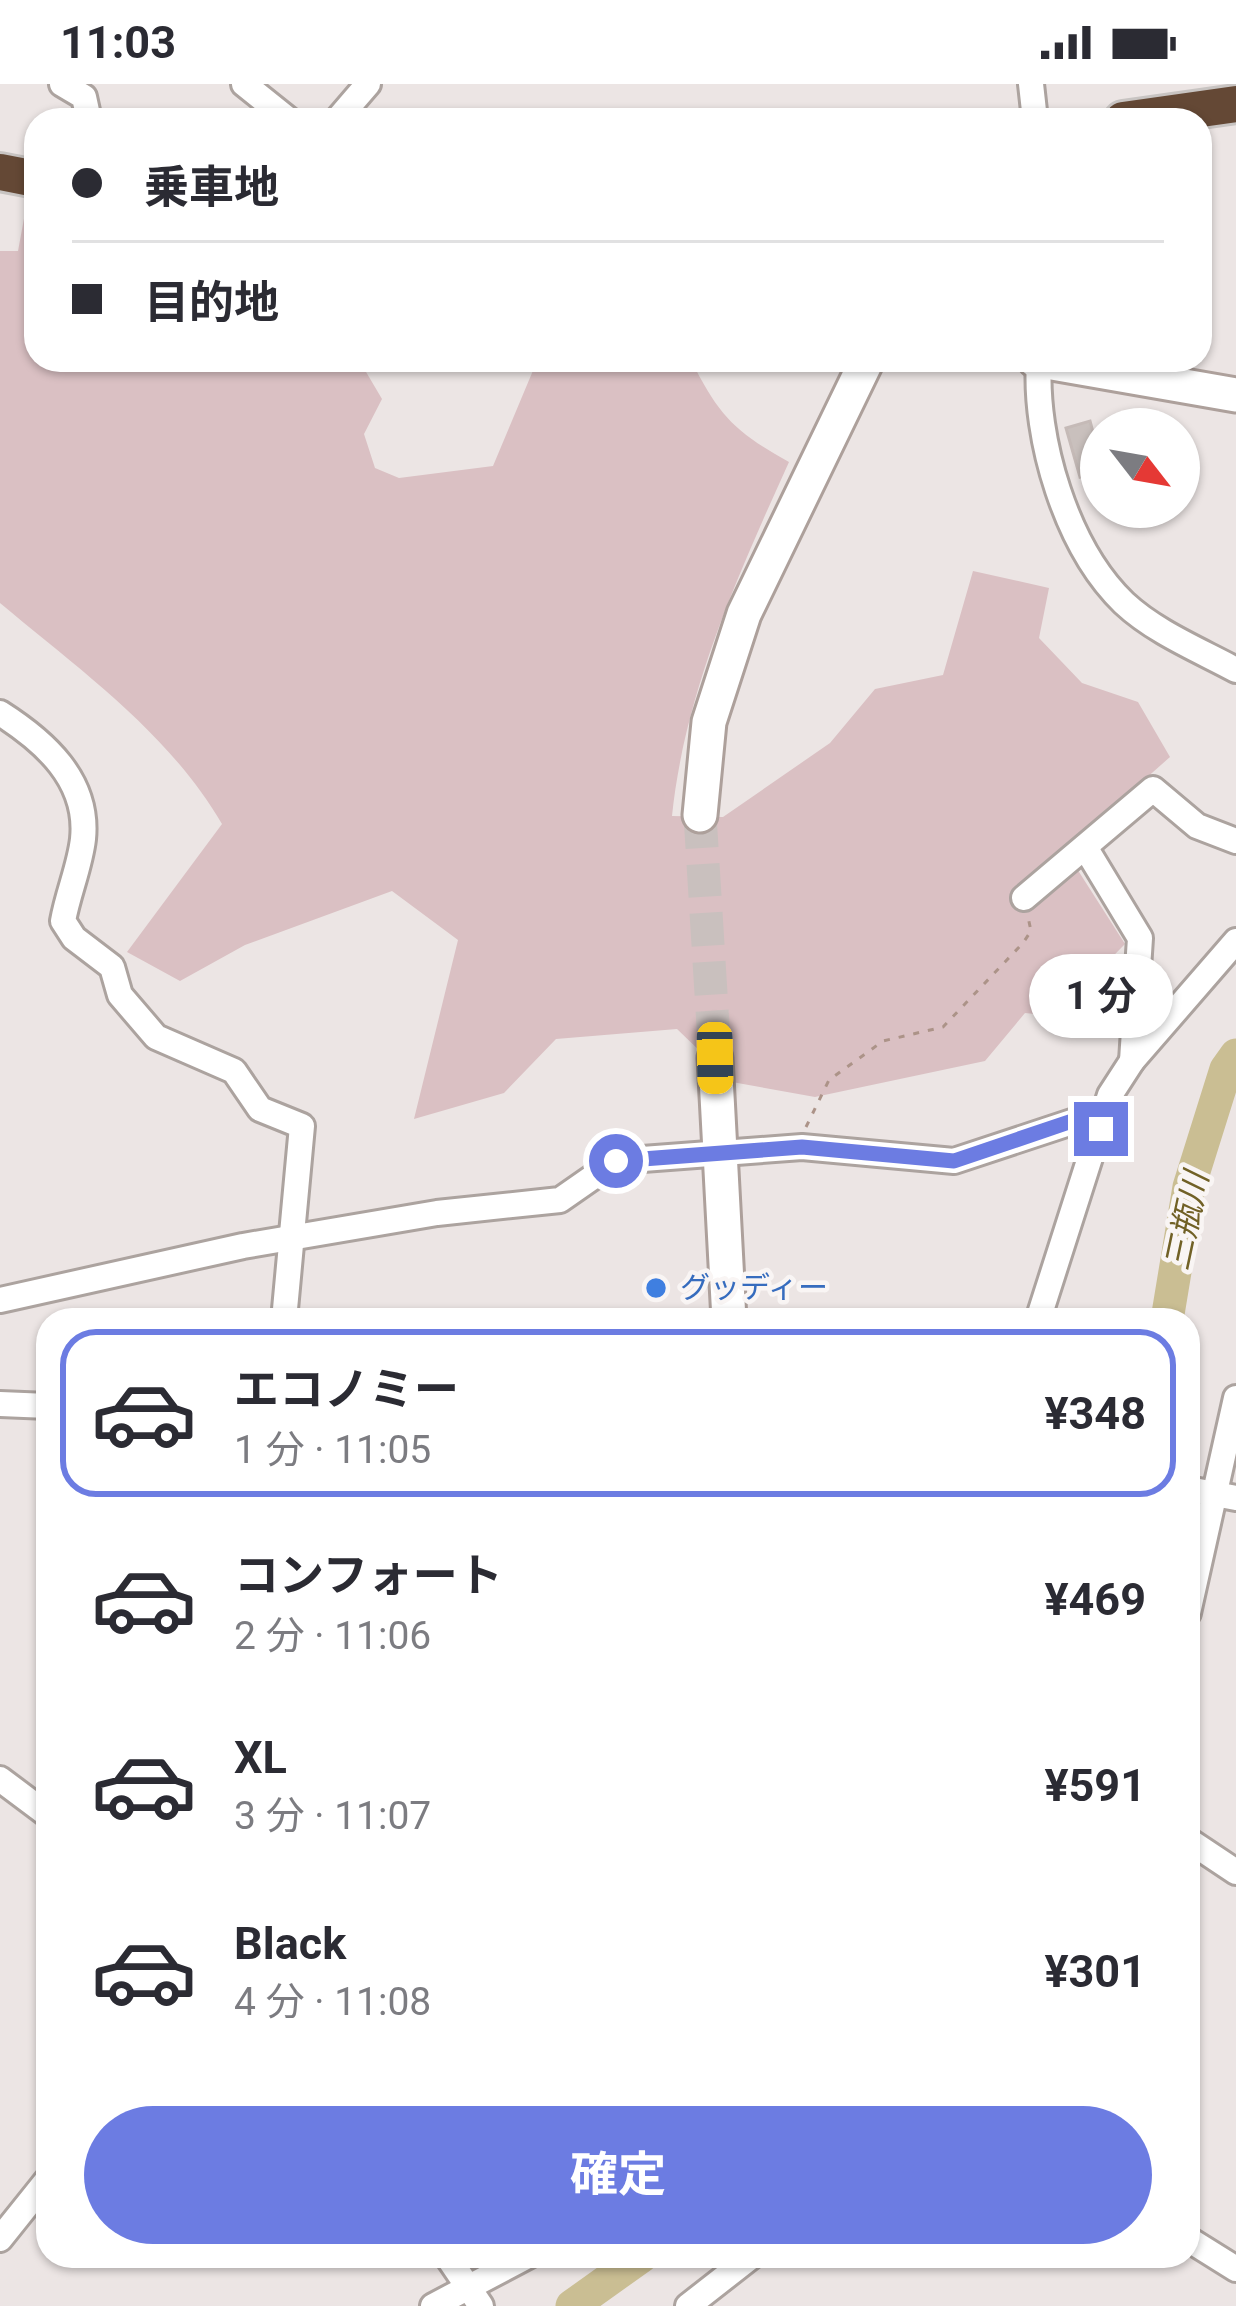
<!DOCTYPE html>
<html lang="ja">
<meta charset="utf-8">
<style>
:root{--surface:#fff;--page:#f7f7f7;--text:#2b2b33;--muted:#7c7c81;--line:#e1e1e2;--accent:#6c7ce2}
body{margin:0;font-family:Roboto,"Noto Sans JP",sans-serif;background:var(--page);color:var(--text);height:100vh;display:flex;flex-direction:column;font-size:45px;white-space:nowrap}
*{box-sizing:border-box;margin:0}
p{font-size:39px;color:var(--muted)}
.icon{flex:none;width:66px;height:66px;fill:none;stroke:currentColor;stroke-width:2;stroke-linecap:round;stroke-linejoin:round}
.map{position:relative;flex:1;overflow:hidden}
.side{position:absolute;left:36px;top:1224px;width:1164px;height:960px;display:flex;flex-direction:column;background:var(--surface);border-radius:36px;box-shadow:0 3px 9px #0004}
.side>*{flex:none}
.banner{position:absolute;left:24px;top:24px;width:1188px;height:264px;border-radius:36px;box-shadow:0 3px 9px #0004;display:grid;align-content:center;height:264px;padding:0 48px;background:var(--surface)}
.needle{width:78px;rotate:121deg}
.fabs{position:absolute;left:1080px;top:324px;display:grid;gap:24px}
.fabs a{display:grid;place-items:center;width:120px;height:120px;border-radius:50%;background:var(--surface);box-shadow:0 3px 9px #0004;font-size:60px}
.end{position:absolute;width:54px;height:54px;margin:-27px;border:15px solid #6c7ce2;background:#fff;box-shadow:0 0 0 6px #fff}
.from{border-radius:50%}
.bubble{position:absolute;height:84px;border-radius:42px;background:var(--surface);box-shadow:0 3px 9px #0004;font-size:39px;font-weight:700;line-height:84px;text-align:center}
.car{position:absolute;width:36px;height:72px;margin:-36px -18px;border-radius:15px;box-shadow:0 0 9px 3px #0007;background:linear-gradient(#f5c518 24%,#345 0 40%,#f5c518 0 76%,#345 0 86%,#f5c518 0)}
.banner b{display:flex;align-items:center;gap:42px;height:114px;font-size:45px}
.banner b+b{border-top:3px solid var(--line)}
.banner i{width:30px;height:30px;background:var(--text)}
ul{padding:21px 0 0;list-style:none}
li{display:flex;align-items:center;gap:36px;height:168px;margin:0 24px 18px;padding:0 24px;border:6px solid transparent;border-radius:36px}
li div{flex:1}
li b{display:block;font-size:45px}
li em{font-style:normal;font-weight:700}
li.current{border-color:var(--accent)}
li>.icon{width:108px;height:108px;stroke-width:1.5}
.cta{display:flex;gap:24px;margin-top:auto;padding:24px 48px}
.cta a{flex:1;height:138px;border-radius:72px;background:var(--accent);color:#fff;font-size:48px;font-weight:700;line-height:138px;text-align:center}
.status{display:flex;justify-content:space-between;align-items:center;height:84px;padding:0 60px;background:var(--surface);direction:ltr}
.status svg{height:33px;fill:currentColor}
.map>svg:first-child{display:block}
.green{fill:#dac0c3}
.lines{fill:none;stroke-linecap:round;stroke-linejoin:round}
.river{stroke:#cabe93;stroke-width:33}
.building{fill:#c9c0bd;stroke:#c5bab7;stroke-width:3}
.secondary-tunnel{stroke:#c9c0be;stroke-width:33;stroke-dasharray:33 16;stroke-linecap:butt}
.street-casing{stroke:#aca39f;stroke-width:30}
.secondary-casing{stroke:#ada09b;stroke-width:39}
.highway-casing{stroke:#c8c4c2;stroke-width:42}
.path{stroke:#ac9388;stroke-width:3;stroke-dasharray:6 9;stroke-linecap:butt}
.street{stroke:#fff;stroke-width:24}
.secondary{stroke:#fff;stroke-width:33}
.highway{stroke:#644835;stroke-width:36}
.route{stroke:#6c7ce2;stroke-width:15}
.shop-dot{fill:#3f7fe0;stroke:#f9f5f4;stroke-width:4.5}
.labels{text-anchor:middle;stroke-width:9;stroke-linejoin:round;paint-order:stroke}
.shop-label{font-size:30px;fill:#366cbe;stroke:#f9f5f4;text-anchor:start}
.water-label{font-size:33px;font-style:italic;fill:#716126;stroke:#f9f5f4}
</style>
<div class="status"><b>11:03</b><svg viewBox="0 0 49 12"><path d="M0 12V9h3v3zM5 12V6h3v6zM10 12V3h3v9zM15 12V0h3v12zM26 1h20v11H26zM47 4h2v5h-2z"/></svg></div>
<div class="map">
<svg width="1236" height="2222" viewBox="0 0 1236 2222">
<rect width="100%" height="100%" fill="#ece5e4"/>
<path class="green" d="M28,113L36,114V276H359L382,315L364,350L375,384L399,394L493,382L537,277L691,276C719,332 735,348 789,378C738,491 685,607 672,732L723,733L830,659L875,605L943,591L973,487L1049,504L1039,554L1082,599L1138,618L1170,673L1065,766L1125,860L1054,932L1025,929L985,977L815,1013L732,998L677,945L556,955L504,1009L414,1035L458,856L392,807L245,861L180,897L127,868L222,740C169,649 80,586 0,519V167H18Z"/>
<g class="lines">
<g class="river">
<polyline points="1167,1236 1189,1103 1226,985 1236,971"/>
<polyline points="572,2222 642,2172"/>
</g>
</g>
<polygon class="building" points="1090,337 1094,352 1101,349 1101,386 1080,393 1066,344"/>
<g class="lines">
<polyline class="secondary-tunnel" points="700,731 715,974"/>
<g class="street-casing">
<g id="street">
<polyline points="62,0 84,13 89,36"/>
<polyline points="244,0 289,36"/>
<polyline points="1031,0 1035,36"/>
<polyline points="337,36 368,0"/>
<path d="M1039,277C1034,354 1066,463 1124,519C1155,548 1199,566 1236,586"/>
<path d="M0,629C44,657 89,696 83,755C80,782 68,809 63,837L74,854L112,883L120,911L156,953L234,987L260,1025L302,1042L284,1236"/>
<polyline points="1085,763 1140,854 1132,977"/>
<polyline points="1024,814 1153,705 1197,742 1236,757"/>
<polyline points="0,1216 243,1162 437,1129 560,1116 616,1077 802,1063 954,1077 1075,1037 1101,1045"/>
<polyline points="1038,1236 1110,1011 1132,977 1236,857"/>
<polyline points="0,1320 48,1322"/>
<polyline points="1188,1405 1236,1414"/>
<polyline points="1188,1529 1236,1314"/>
<polyline points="0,1695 48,1731"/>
<polyline points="1188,1756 1236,1788"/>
<polyline points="0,2155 48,2095"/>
<polyline points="1188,2155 1236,2185"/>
<polyline points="447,2172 481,2222"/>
<polyline points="433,2222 528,2172"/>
<polyline points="688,2222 752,2172"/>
</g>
</g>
<g class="secondary-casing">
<g id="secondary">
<polyline points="1035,276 1236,311"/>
<polyline points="700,731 709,638 744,530 867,276"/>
<polyline points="715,974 729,1236"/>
</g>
</g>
<g class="highway-casing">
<g id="highway">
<polyline points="1123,36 1236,20"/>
<polyline points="0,88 36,95"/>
</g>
</g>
<polyline class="path" points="806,1043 829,996 883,957 943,943 1023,859 1031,847 1028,833"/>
<use href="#street" class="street"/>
<use href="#secondary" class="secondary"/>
<use href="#highway" class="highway"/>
</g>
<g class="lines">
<polyline class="route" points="616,1077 802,1063 954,1077 1075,1036 1101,1045"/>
</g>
<circle class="shop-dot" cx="656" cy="1204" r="12"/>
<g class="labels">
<g class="shop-label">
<text x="680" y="1214">グッディー</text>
</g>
<g class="water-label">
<text transform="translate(1186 1137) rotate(-78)" y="12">三瓶川</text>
</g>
</g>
</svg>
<div class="fabs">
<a><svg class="needle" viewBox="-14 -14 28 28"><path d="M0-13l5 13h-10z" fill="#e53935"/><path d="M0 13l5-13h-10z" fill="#7c7c81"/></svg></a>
</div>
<i class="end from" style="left:616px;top:1077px"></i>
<i class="end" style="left:1101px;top:1045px"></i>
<div class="bubble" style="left:1029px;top:870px;width:144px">1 分</div>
<i class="car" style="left:715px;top:974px;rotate:179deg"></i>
<div class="banner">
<b><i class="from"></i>乗車地</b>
<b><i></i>目的地</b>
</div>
<section class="side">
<ul>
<li class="current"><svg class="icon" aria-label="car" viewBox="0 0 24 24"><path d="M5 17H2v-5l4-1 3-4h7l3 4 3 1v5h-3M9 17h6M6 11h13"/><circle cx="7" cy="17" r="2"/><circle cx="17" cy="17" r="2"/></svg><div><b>エコノミー</b><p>1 分 · 11:05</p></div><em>¥348</em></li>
<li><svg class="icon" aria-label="car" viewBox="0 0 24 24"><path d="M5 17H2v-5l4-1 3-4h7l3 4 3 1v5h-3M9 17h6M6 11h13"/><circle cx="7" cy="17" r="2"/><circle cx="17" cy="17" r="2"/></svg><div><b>コンフォート</b><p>2 分 · 11:06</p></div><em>¥469</em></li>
<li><svg class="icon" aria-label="car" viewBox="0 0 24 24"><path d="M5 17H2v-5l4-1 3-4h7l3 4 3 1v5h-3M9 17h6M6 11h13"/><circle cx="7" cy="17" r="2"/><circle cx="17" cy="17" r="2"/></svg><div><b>XL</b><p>3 分 · 11:07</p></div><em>¥591</em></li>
<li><svg class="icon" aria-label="car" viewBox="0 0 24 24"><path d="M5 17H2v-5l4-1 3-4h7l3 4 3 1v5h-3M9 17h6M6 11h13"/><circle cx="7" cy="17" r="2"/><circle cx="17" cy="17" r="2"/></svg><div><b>Black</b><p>4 分 · 11:08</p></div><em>¥301</em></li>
</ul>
<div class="cta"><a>確定</a></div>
</section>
</div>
